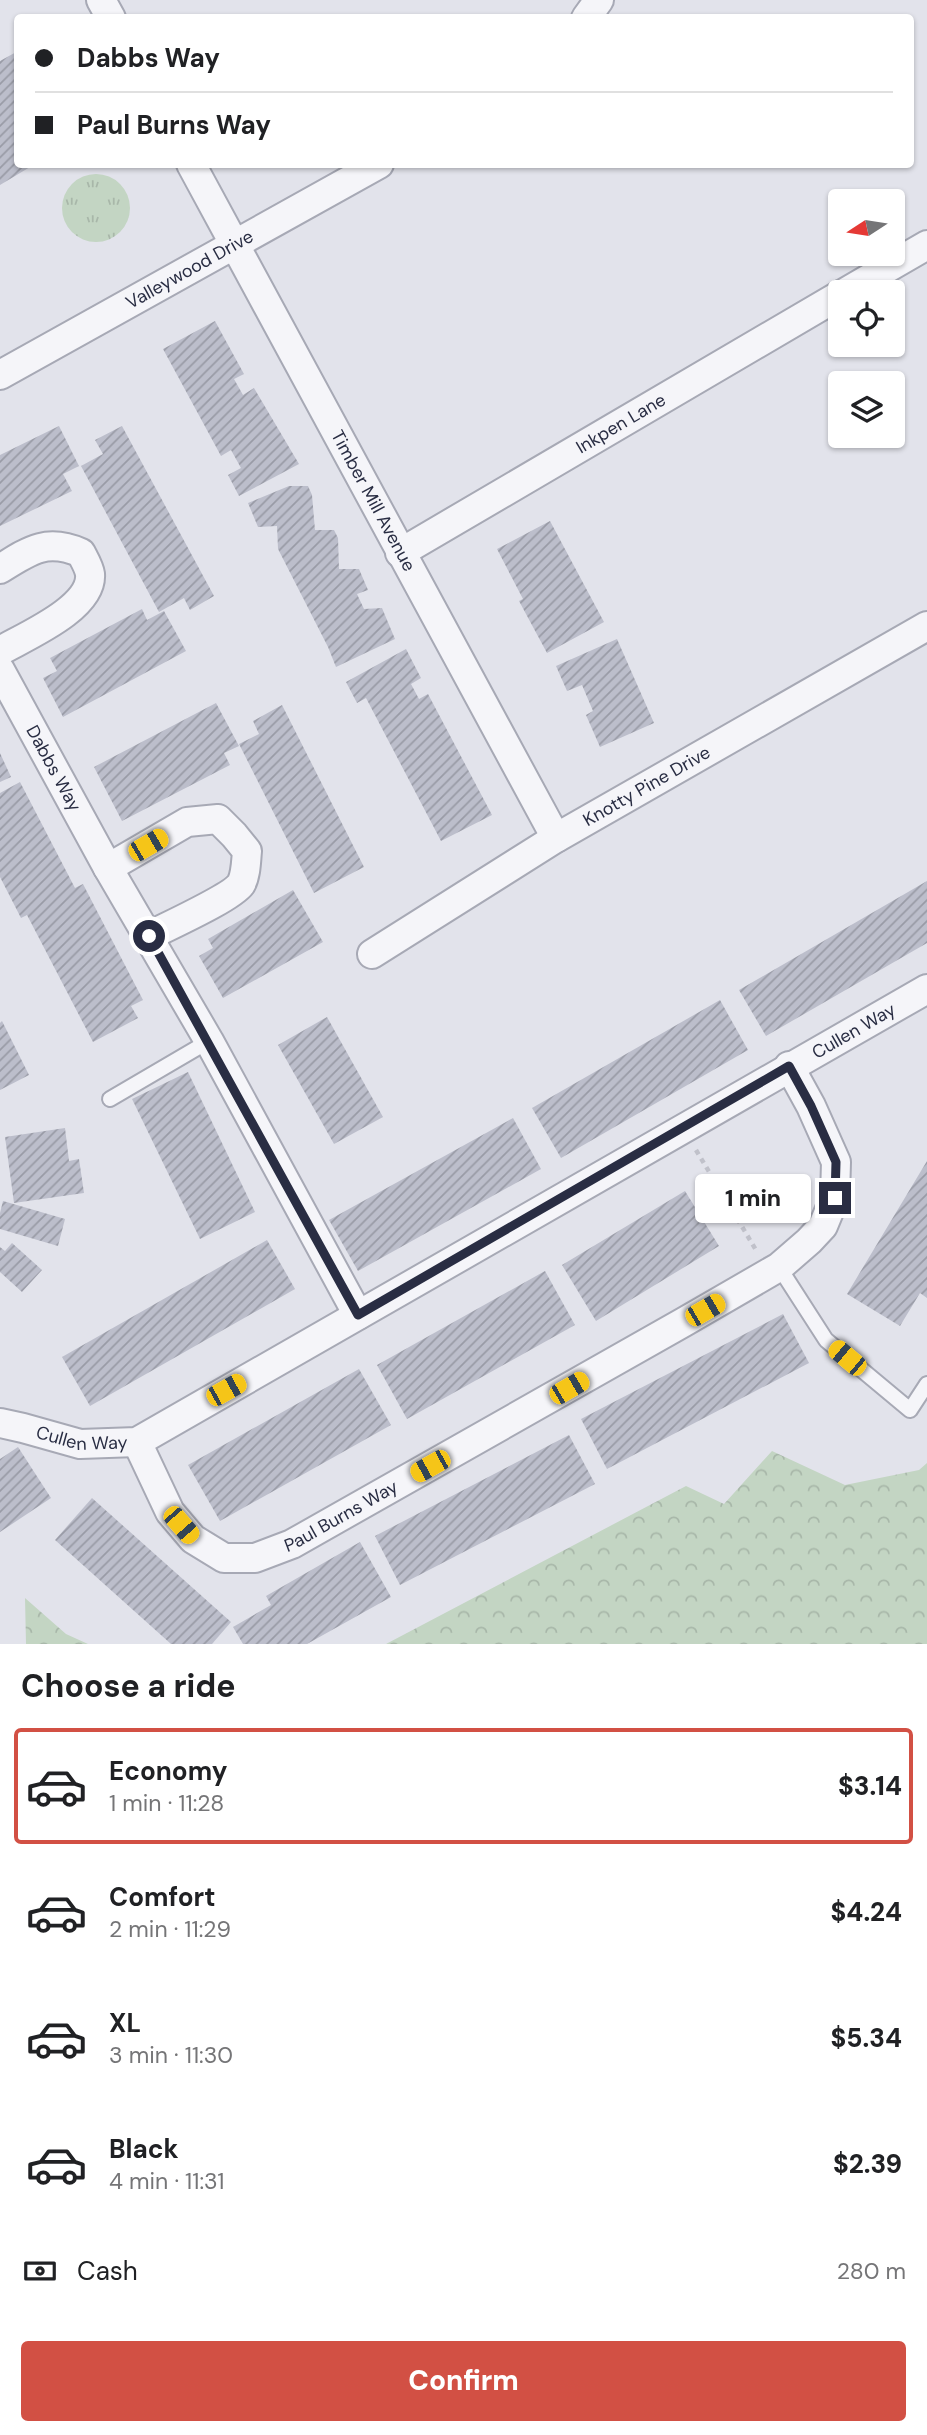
<!DOCTYPE html>
<meta charset="utf-8">
<style>
:root{--surface:#fff;--page:#f2f2f2;--text:#202124;--muted:#757577;--line:#e0e0e0;--accent:#d25044}
body{margin:0;font-family:"DM Sans",sans-serif;background:var(--page);color:var(--text);height:100vh;display:flex;flex-direction:column;font-size:26px;white-space:nowrap}
*{box-sizing:border-box;margin:0}
p{font-size:23px;color:var(--muted)}
.icon{flex:none;width:38px;height:38px;fill:none;stroke:currentColor;stroke-width:2;stroke-linecap:round;stroke-linejoin:round}
.map{position:relative;height:1644px;overflow:hidden}
.sheet{display:flex;flex-direction:column;background:var(--surface);flex:1}
.sheet>*{flex:none}
.banner{position:absolute;left:14px;top:14px;width:900px;height:154px;border-radius:7px;box-shadow:0 2px 5px #0004;display:grid;align-content:center;height:154px;padding:0 21px;background:var(--surface)}
.needle{width:46px;rotate:258deg}
.fabs{position:absolute;left:828px;top:189px;display:grid;gap:14px}
.fabs a{display:grid;place-items:center;width:77px;height:77px;border-radius:7px;background:var(--surface);box-shadow:0 2px 5px #0004;font-size:35px}
.end{position:absolute;width:32px;height:32px;margin:-16px;border:9px solid #292d43;background:#fff;box-shadow:0 0 0 4px #fff}
.from{border-radius:50%}
.bubble{position:absolute;height:49px;border-radius:7px;background:var(--surface);box-shadow:0 2px 5px #0004;font-size:23px;font-weight:800;line-height:49px;text-align:center}
.car{position:absolute;width:21px;height:42px;margin:-21px -10px;border-radius:9px;box-shadow:0 0 5px 2px #0007;background:linear-gradient(#f5c518 24%,#345 0 40%,#f5c518 0 76%,#345 0 86%,#f5c518 0)}
.banner b{display:flex;align-items:center;gap:24px;height:66px;font-size:26px}
.banner b+b{border-top:2px solid var(--line)}
.banner i{width:18px;height:18px;background:var(--text)}
ul{padding:0;list-style:none}
li{display:flex;align-items:center;gap:21px;height:116px;margin:0 14px 10px;padding:0 7px;border:4px solid transparent;border-radius:7px}
li div{flex:1}
li b{display:block;font-size:26px}
li em{font-style:normal;font-weight:800}
li.current{border-color:var(--accent)}
li>.icon{width:63px;height:63px;stroke-width:1.5}
h2{padding:0 21px;font-size:32px;line-height:84px}
.pay{display:flex;align-items:center;gap:18px;height:77px;padding:0 21px;font-size:26px}
.pay p{margin-inline-start:auto}
.action{display:flex;gap:14px;margin-top:auto;padding:14px 21px}
.action a{flex:1;height:80px;border-radius:7px;background:var(--accent);color:#fff;font-size:28px;font-weight:800;line-height:80px;text-align:center}
.map>svg:first-child{display:block}
.grass{fill:url(#grass-tufts)}
.forest{fill:url(#forest-crowns)}
.building{fill:url(#building-hatch)}
.lines{fill:none;stroke-linecap:round;stroke-linejoin:round}
.service-casing{stroke:#a7a9b5;stroke-width:18}
.minor-casing{stroke:#a7a9b5;stroke-width:32}
.path{stroke:#c0c1ca;stroke-width:4.5;stroke-dasharray:5 5;stroke-linecap:butt}
.service{stroke:#f5f5f9;stroke-width:14}
.minor{stroke:#f5f5f9;stroke-width:28}
.route{stroke:#292d43;stroke-width:9}
.labels{text-anchor:middle;stroke-width:5;stroke-linejoin:round;paint-order:stroke}
.street-label{font-size:18px;fill:#292d43;stroke:#f2f3f8}
</style>
<div class="map">
<svg width="927" height="1644" viewBox="0 0 927 1644">
<defs>
<pattern id="grass-tufts" width="24" height="20" patternUnits="userSpaceOnUse" patternTransform="scale(1.75)"><rect width="24" height="20" fill="#c3d5c3"/><path d="M3 7l-1-3M5 7V3M7 7l1-3M15 17l-1-3M17 17v-4M19 17l1-3" fill="none" stroke="#a8b7a9"/></pattern>
<pattern id="forest-crowns" width="20" height="18" patternUnits="userSpaceOnUse" patternTransform="scale(1.75)"><rect width="20" height="18" fill="#c3d5c3"/><path d="M2 6a3 3 0 1 1 6 0M12 15a3 3 0 1 1 6 0" fill="none" stroke="#a8b7a9"/></pattern>
<pattern id="building-hatch" width="6" height="6" patternUnits="userSpaceOnUse" patternTransform="scale(1.75)"><rect width="6" height="6" fill="#bcbecb"/><path d="M-1 1l2-2M0 6l6-6M5 7l2-2" fill="none" stroke="#999ba6"/></pattern>
</defs>
<rect width="100%" height="100%" fill="#e2e3eb"/>
<circle class="grass" cx="96" cy="208" r="34"/>
<g class="forest">
<polygon points="772,1451 845,1485 919,1470 927,1463 927,1644 386,1644 686,1486 724,1504"/>
<polygon points="25,1598 66,1634 88,1644 26,1644"/>
</g>
<g class="building">
<polygon points="18,51 18,164 35,164 0,185 0,61"/>
<polygon points="215,321 244,374 234,379 243,395 254,388 299,464 239,496 228,475 241,468 231,450 221,456 163,349"/>
<polygon points="59,426 79,466 63,474 72,491 0,526 0,455"/>
<polygon points="122,426 214,596 190,610 184,598 159,612 81,466 103,454 95,440"/>
<polygon points="289,486 308,486 312,495 315,530 334,530 338,538 339,569 359,569 368,590 357,594 364,609 382,608 395,639 336,667 328,647 278,549 277,526 258,527 248,503"/>
<polygon points="550,521 604,622 547,653 519,601 523,599 497,549"/>
<polygon points="142,609 147,620 164,611 186,651 63,717 43,678 57,671 50,658"/>
<polygon points="617,639 654,723 600,747 586,715 593,711 582,685 567,691 556,666"/>
<polygon points="406,649 421,678 411,684 419,699 428,694 492,815 441,841 366,698 357,703 346,682"/>
<polygon points="216,703 239,746 224,753 230,765 122,821 94,767"/>
<polygon points="282,705 364,867 314,893 239,744 259,734 253,721"/>
<polygon points="0,753 11,777 0,782"/>
<polygon points="20,782 75,888 83,884 143,1000 131,1006 138,1018 93,1042 27,915 21,918 0,877 0,793"/>
<polygon points="927,881 927,943 766,1036 739,990"/>
<polygon points="293,890 323,942 223,998 199,956 213,948 208,939"/>
<polygon points="720,1000 748,1050 561,1158 532,1108"/>
<polygon points="327,1017 383,1117 334,1144 278,1045"/>
<polygon points="2,1021 29,1075 0,1090 0,1023"/>
<polygon points="188,1072 255,1212 200,1239 132,1099"/>
<polygon points="513,1118 541,1169 358,1271 329,1220"/>
<polygon points="65,1128 69,1161 79,1159 84,1193 14,1203 5,1137"/>
<polygon points="927,1161 927,1298 920,1293 900,1326 847,1294"/>
<polygon points="685,1191 719,1246 596,1321 562,1265"/>
<polygon points="3,1201 65,1219 58,1246 0,1229 0,1213"/>
<polygon points="267,1240 295,1289 90,1406 62,1357"/>
<polygon points="12,1243 42,1270 22,1292 0,1272 0,1247 5,1251"/>
<polygon points="545,1271 575,1325 407,1419 377,1365"/>
<polygon points="783,1314 809,1363 607,1469 581,1419"/>
<polygon points="359,1369 391,1425 220,1521 188,1465"/>
<polygon points="569,1435 595,1484 400,1585 375,1536"/>
<polygon points="18,1447 51,1498 0,1532 0,1459"/>
<polygon points="92,1498 231,1622 212,1644 171,1644 55,1540"/>
<polygon points="360,1542 391,1597 307,1644 243,1644 233,1627 271,1605 266,1596"/>
</g>
<g class="lines">
<g class="service-casing">
<g id="service">
<polyline points="110,1099 209,1041"/>
<polyline points="779,1267 826,1340 910,1410 927,1384"/>
</g>
</g>
<g class="minor-casing">
<g id="minor">
<polyline points="101,0 111,18"/>
<polyline points="586,18 599,0"/>
<path id="s1" d="M191,164L556,838"/>
<polyline points="846,292 927,245"/>
<path id="s2" d="M0,375L379,164"/>
<path id="s3" d="M400,553L840,295"/>
<path d="M0,569C30,550 47,538 81,553C84,559 89,567 90,574C93,608 26,636 0,651"/>
<path id="s4" d="M0,670L108,868L209,1041L358,1315"/>
<path d="M108,868L187,822L218,819L234,835L247,851C246,861 246,875 241,884C231,898 168,926 149,936"/>
<path id="s5" d="M372,954L556,838L927,626"/>
<path id="s6" d="M0,1423L23,1428L80,1444L137,1442L927,989"/>
<path id="s7" d="M137,1442L170,1512L193,1539L224,1558H255L292,1544L684,1322L779,1267L809,1241L823,1226L835,1197L836,1162L811,1106L789,1066"/>
</g>
</g>
<polyline class="path" points="696,1150 756,1250"/>
<use href="#service" class="service"/>
<use href="#minor" class="minor"/>
</g>
<g class="lines">
<polyline class="route" points="149,936 358,1315 789,1066 811,1106 836,1162 835,1198"/>
</g>
<g class="labels">
<g class="street-label">
<text dy="6" stroke="none"><textPath href="#s2" startOffset="217">Valleywood Drive</textPath></text>
<text dy="6" stroke="none"><textPath href="#s3" startOffset="256">Inkpen Lane</textPath></text>
<text dy="6" stroke="none"><textPath href="#s1" startOffset="383">Timber Mill Avenue</textPath></text>
<text dy="6" stroke="none"><textPath href="#s4" startOffset="112">Dabbs Way</textPath></text>
<text dy="6" stroke="none"><textPath href="#s5" startOffset="322">Knotty Pine Drive</textPath></text>
<text dy="6" stroke="none"><textPath href="#s6" startOffset="966">Cullen Way</textPath></text>
<text dy="6" stroke="none"><textPath href="#s6" startOffset="84">Cullen Way</textPath></text>
<text dy="6" stroke="none"><textPath href="#s7" startOffset="276">Paul Burns Way</textPath></text>
</g>
</g>
</svg>
<div class="fabs">
<a><svg class="needle" viewBox="-14 -14 28 28"><path d="M0-13l5 13h-10z" fill="#e53935"/><path d="M0 13l5-13h-10z" fill="#757577"/></svg></a>
<a><svg class="icon" aria-label="locate" viewBox="0 0 24 24"><circle cx="12" cy="12" r="6"/><path d="M12 2v4M12 18v4M2 12h4M18 12h4"/></svg></a>
<a><svg class="icon" aria-label="layers" viewBox="0 0 24 24"><path d="M12 4l9 5-9 5-9-5zM3 14l9 5 9-5"/></svg></a>
</div>
<i class="end from" style="left:149px;top:936px"></i>
<i class="end" style="left:835px;top:1198px"></i>
<div class="bubble" style="left:695px;top:1174px;width:116px">1 min</div>
<i class="car" style="left:148px;top:845px;rotate:60deg"></i>
<i class="car" style="left:705px;top:1310px;rotate:60deg"></i>
<i class="car" style="left:847px;top:1358px;rotate:310deg"></i>
<i class="car" style="left:569px;top:1388px;rotate:60deg"></i>
<i class="car" style="left:226px;top:1390px;rotate:61deg"></i>
<i class="car" style="left:430px;top:1466px;rotate:241deg"></i>
<i class="car" style="left:181px;top:1525px;rotate:139deg"></i>
<div class="banner">
<b><i class="from"></i>Dabbs Way</b>
<b><i></i>Paul Burns Way</b>
</div>
</div>
<section class="sheet">
<h2>Choose a ride</h2>
<ul>
<li class="current"><svg class="icon" aria-label="car" viewBox="0 0 24 24"><path d="M5 17H2v-5l4-1 3-4h7l3 4 3 1v5h-3M9 17h6M6 11h13"/><circle cx="7" cy="17" r="2"/><circle cx="17" cy="17" r="2"/></svg><div><b>Economy</b><p>1 min · 11:28</p></div><em>$3.14</em></li>
<li><svg class="icon" aria-label="car" viewBox="0 0 24 24"><path d="M5 17H2v-5l4-1 3-4h7l3 4 3 1v5h-3M9 17h6M6 11h13"/><circle cx="7" cy="17" r="2"/><circle cx="17" cy="17" r="2"/></svg><div><b>Comfort</b><p>2 min · 11:29</p></div><em>$4.24</em></li>
<li><svg class="icon" aria-label="car" viewBox="0 0 24 24"><path d="M5 17H2v-5l4-1 3-4h7l3 4 3 1v5h-3M9 17h6M6 11h13"/><circle cx="7" cy="17" r="2"/><circle cx="17" cy="17" r="2"/></svg><div><b>XL</b><p>3 min · 11:30</p></div><em>$5.34</em></li>
<li><svg class="icon" aria-label="car" viewBox="0 0 24 24"><path d="M5 17H2v-5l4-1 3-4h7l3 4 3 1v5h-3M9 17h6M6 11h13"/><circle cx="7" cy="17" r="2"/><circle cx="17" cy="17" r="2"/></svg><div><b>Black</b><p>4 min · 11:31</p></div><em>$2.39</em></li>
</ul>
<div class="pay"><svg class="icon" aria-label="cash" viewBox="0 0 24 24"><path d="M3 7h18v10H3z"/><circle cx="12" cy="12" r="2"/></svg>Cash<p>280 m</p></div>
<div class="action"><a>Confirm</a></div>
</section>
